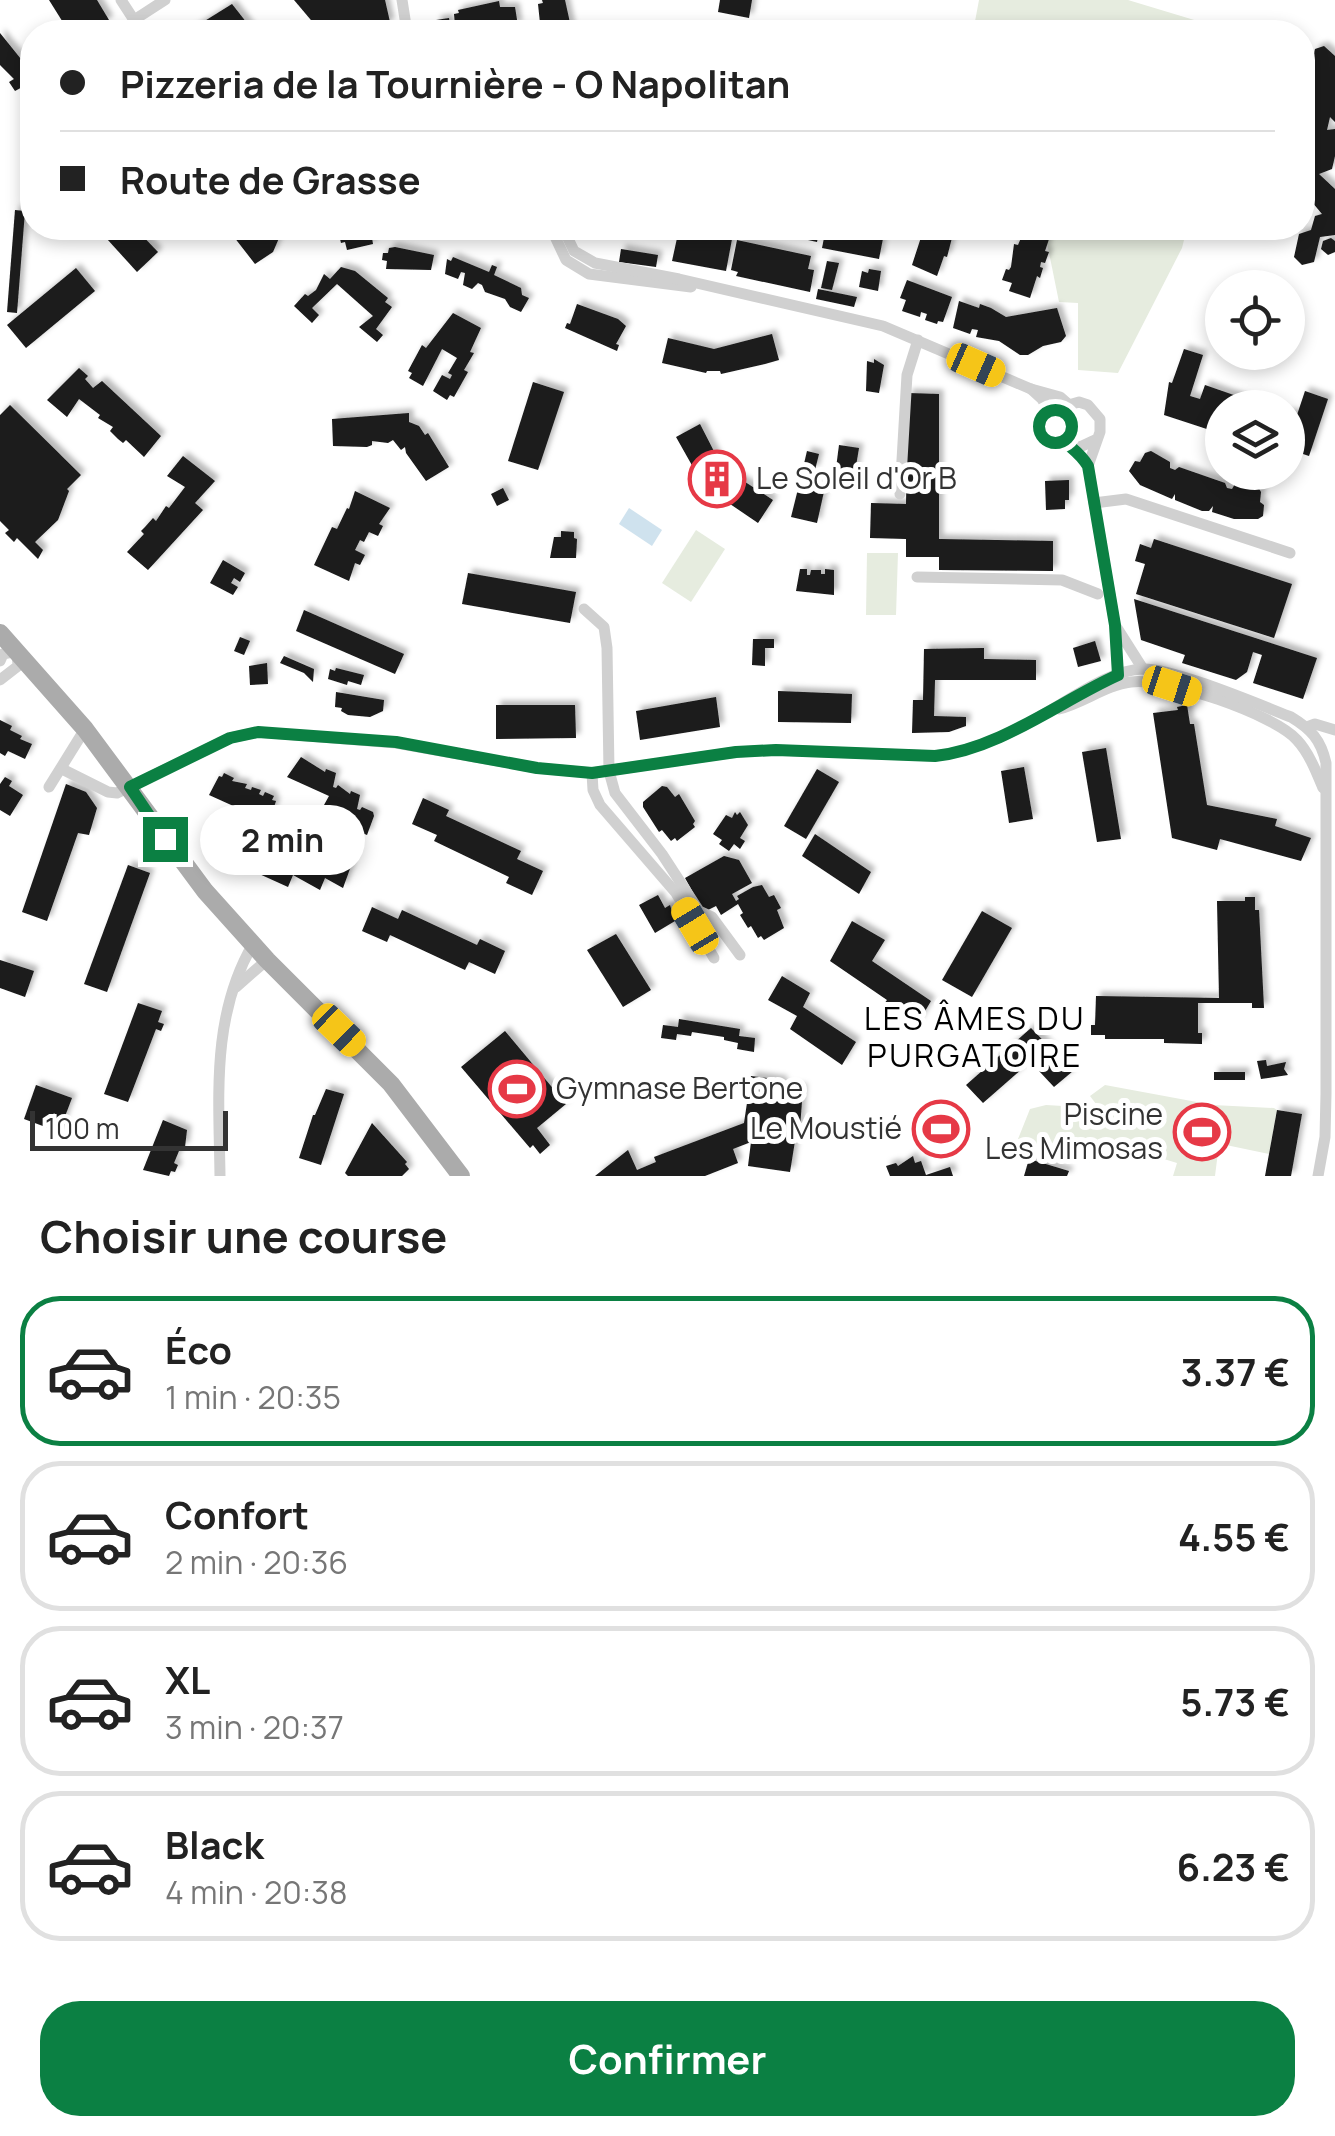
<!DOCTYPE html>
<html lang="fr">
<meta charset="utf-8">
<style>
:root{--surface:#fff;--page:#f6f6f6;--text:#222;--muted:#767676;--line:#e0e0e0;--accent:#0b8043}
body{margin:0;font-family:Manrope,sans-serif;background:var(--page);color:var(--text);height:100vh;display:flex;flex-direction:column;font-size:38px;white-space:nowrap}
*{box-sizing:border-box;margin:0}
p{font-size:32px;color:var(--muted)}
.icon{flex:none;width:55px;height:55px;fill:none;stroke:currentColor;stroke-width:2;stroke-linecap:round;stroke-linejoin:round}
.map{position:relative;height:1176px;overflow:hidden}
.side{display:flex;flex-direction:column;background:var(--surface);flex:1}
.side>*{flex:none}
.hud{position:absolute;left:20px;top:20px;width:1295px;height:220px;border-radius:40px;box-shadow:0 5px 15px #0003;display:grid;align-content:center;height:220px;padding:0 40px;background:var(--surface)}
.fabs{position:absolute;left:1205px;top:270px;display:grid;gap:20px}
.fabs a{display:grid;place-items:center;width:100px;height:100px;border-radius:50%;background:var(--surface);box-shadow:0 5px 15px #0003;font-size:50px}
.scale{position:absolute;left:30px;bottom:25px;width:198px;box-sizing:border-box;padding-left:10px;border:5px solid #333;border-top:0;font-size:28px;line-height:35px;white-space:nowrap;color:#333;-webkit-text-stroke:8px #fff;paint-order:stroke}
.end{position:absolute;width:45px;height:45px;margin:-22px;border:12px solid #0b8043;background:#fff;box-shadow:0 0 0 5px #fff}
.from{border-radius:50%}
.bubble{position:absolute;height:70px;border-radius:35px;background:var(--surface);box-shadow:0 5px 15px #0003;font-size:32px;font-weight:700;line-height:70px;text-align:center}
.car{position:absolute;width:30px;height:60px;margin:-30px -15px;border-radius:12px;box-shadow:0 0 8px 2px #0007;background:linear-gradient(#f5c518 24%,#345 0 40%,#f5c518 0 76%,#345 0 86%,#f5c518 0)}
.hud b{display:flex;align-items:center;gap:35px;height:95px;font-size:38px}
.hud b+b{border-top:2px solid var(--line)}
.hud i{width:25px;height:25px;background:var(--text)}
ul{padding:0;list-style:none}
li{display:flex;align-items:center;gap:30px;height:150px;margin:0 20px 15px;padding:0 20px;border:5px solid var(--line);border-radius:40px}
li div{flex:1}
li b{display:block;font-size:38px}
li em{font-style:normal;font-weight:700}
li.on{border-color:var(--accent)}
li>.icon{width:90px;height:90px;stroke-width:1.5}
h2{padding:0 40px;font-size:45px;line-height:120px}
.cta{display:flex;gap:20px;margin-top:auto;padding:20px 40px}
.cta a{flex:1;height:115px;border-radius:40px;background:var(--accent);color:#fff;font-size:40px;font-weight:700;line-height:115px;text-align:center}
.map>svg:first-child{display:block}
.green{fill:#e6ecdf}
.water{fill:#cfe2ee}
.building{fill:#1a1a1a;filter:url(#shadow)}
.lines{fill:none;stroke-linecap:round;stroke-linejoin:round}
.street{stroke:#d0d0d0;stroke-width:11}
.primary{stroke:#ababab;stroke-width:18}
.route{stroke:#0b8043;stroke-width:12}
.labels{text-anchor:middle;stroke-width:10;stroke-linejoin:round;paint-order:stroke}
.poi-label{font-size:30px;fill:#333;stroke:#fff;text-anchor:start}
.neighbourhood-label{font-size:32px;letter-spacing:2.5px;fill:#000;stroke:#fff}
</style>
<div class="map">
<svg width="1335" height="1176" viewBox="0 0 1335 1176">
<defs>
<filter id="shadow"><feDropShadow dx="4.5" dy="-4.5" stdDeviation="2.5" flood-color="#0004"/></filter>
</defs>
<rect width="100%" height="100%" fill="#fff"/>
<g class="green">
<polygon points="979,0 1128,0 1234,32 973,32"/>
<polygon points="1044,228 1187,228 1182,248 1118,373 1078,370 1078,303 1059,302"/>
<polygon points="696,530 725,549 691,602 662,583"/>
<polygon points="867,553 898,553 896,615 866,615"/>
<polygon points="1105,1085 1213,1105 1274,1108 1277,1110 1269,1154 1226,1145 1220,1141 1222,1130 1188,1138 1219,1144 1215,1176 1173,1176 1177,1163 1098,1139 1089,1163 1018,1139 1030,1109 1046,1105 1063,1106 1069,1114 1096,1104 1090,1096"/>
</g>
<g class="water">
<polygon points="629,508 662,530 652,546 619,524"/>
<polygon points="1184,1119 1218,1125 1222,1130 1219,1144 1181,1134"/>
</g>
<g class="building">
<polygon points="49,0 97,0 109,20 89,32 69,32"/>
<polygon points="294,0 385,0 390,22 377,32 321,32"/>
<polygon points="542,0 565,0 572,32 541,32 541,29 546,28 546,23 540,23 538,4 543,3"/>
<polygon points="720,0 752,0 749,18 718,12"/>
<polygon points="499,1 500,7 515,7 518,26 491,26 492,32 438,32 436,20 449,18 450,26 455,25 454,14 459,13 458,10"/>
<polygon points="232,4 254,32 187,32"/>
<polygon points="0,33 29,69 22,75 28,84 15,91 9,82 14,79 0,65"/>
<polygon points="1324,46 1335,56 1335,122 1330,117 1327,130 1335,129 1335,156 1332,169 1319,174 1335,189 1335,235 1320,237 1314,262 1302,265 1294,257 1299,234 1311,230 1315,216 1322,214 1312,202 1302,210 1302,151 1306,150 1302,147 1302,86 1308,61 1312,62 1315,49"/>
<polygon points="15,210 25,211 17,313 7,312"/>
<polygon points="97,228 135,228 158,252 137,272"/>
<polygon points="243,228 294,228 279,238 273,252 255,264 234,237"/>
<polygon points="349,228 376,229 377,237 372,238 373,244 347,250 345,242 341,243 339,235 344,235 343,230"/>
<polygon points="754,228 820,228 817,242"/>
<polygon points="826,228 885,228 879,259 822,248"/>
<polygon points="924,228 953,234 947,257 944,256 937,276 912,265"/>
<polygon points="679,229 732,239 726,271 672,261"/>
<polygon points="1029,232 1049,239 1045,251 1049,252 1045,263 1041,262 1040,267 1043,268 1040,278 1037,276 1030,298 1009,291 1012,283 1002,280 1006,269 1009,270 1011,267 1014,244 1018,245 1021,238 1026,239"/>
<polygon points="1331,238 1335,241 1335,252 1328,255 1321,249 1323,241"/>
<polygon points="737,240 811,256 808,269 814,270 810,292 736,276 738,272 731,270"/>
<polygon points="395,247 434,255 431,270 386,269 387,261 382,260 383,253 388,253 389,248"/>
<polygon points="621,249 658,255 656,267 619,262"/>
<polygon points="453,257 489,272 492,265 497,267 494,275 521,288 522,295 529,298 521,312 510,307 505,299 485,292 482,285 478,283 472,289 463,285 465,273 461,272 458,279 445,274 447,259 451,261"/>
<polygon points="827,261 839,263 832,290 821,288"/>
<polygon points="341,267 355,271 388,298 385,302 392,307 376,329 383,335 377,342 359,327 373,316 337,284 312,308 319,315 312,323 294,306 305,294 308,296 316,290 324,274 330,279"/>
<polygon points="76,268 95,291 26,348 7,325"/>
<polygon points="869,269 881,271 878,291 859,287 862,271 868,273"/>
<polygon points="907,280 952,297 943,322 938,321 937,324 925,320 927,314 921,312 920,317 902,311 906,300 900,298"/>
<polygon points="818,289 857,297 854,307 816,299"/>
<polygon points="959,301 979,308 980,304 991,308 1006,317 1057,308 1066,336 1061,342 1043,346 1028,355 1020,355 999,341 976,337 978,330 972,329 970,334 953,328"/>
<polygon points="577,304 618,319 626,326 616,344 619,345 617,351 565,328 567,323 570,324"/>
<polygon points="453,313 481,328 470,352 474,353 464,370 468,372 454,397 450,395 447,400 433,391 442,375 450,379 452,375 448,373 457,358 442,349 423,386 409,378 412,373 408,371 422,345 426,348"/>
<polygon points="772,334 779,360 765,364 721,374 720,371 707,371 706,373 662,363 668,338 714,349"/>
<polygon points="1184,349 1203,355 1190,396 1200,399 1205,385 1271,408 1222,408 1222,434 1164,415 1169,382 1172,383"/>
<polygon points="874,359 884,365 879,393 866,391 867,361 874,363"/>
<polygon points="79,368 88,376 85,379 93,388 102,381 161,436 144,457 126,440 123,443 118,439 110,431 113,427 98,418 100,415 79,399 67,417 47,400"/>
<polygon points="533,382 564,392 538,470 508,461"/>
<polygon points="1305,391 1328,399 1309,456 1288,449 1288,412 1297,415"/>
<polygon points="908,393 939,394 939,539 1053,541 1053,571 939,570 939,557 906,557 906,539 870,538 871,503 906,504"/>
<polygon points="10,405 81,475 67,489 69,491 58,520 35,542 43,550 38,559 17,538 14,542 5,533 9,530 0,521 0,415"/>
<polygon points="409,413 409,422 419,426 425,435 428,433 449,467 426,481 406,453 405,447 401,450 393,440 388,443 372,441 372,445 367,447 333,446 332,419"/>
<polygon points="700,424 722,467 773,500 758,523 708,489 710,486 698,476 676,437"/>
<polygon points="839,445 859,448 855,472 836,468"/>
<polygon points="807,451 819,454 815,470 803,468"/>
<polygon points="1151,451 1170,462 1170,468 1175,470 1179,467 1225,483 1227,488 1232,489 1235,484 1258,487 1261,492 1260,502 1264,505 1263,516 1258,519 1234,519 1212,512 1213,506 1209,511 1202,511 1175,500 1175,494 1172,499 1140,485 1129,471 1135,461 1140,462 1145,453"/>
<polygon points="183,456 215,481 195,503 203,510 148,570 127,552 144,534 141,531 145,527 153,518 156,521 166,506 169,508 185,487 167,476"/>
<polygon points="1069,480 1069,500 1065,500 1065,509 1046,510 1045,481"/>
<polygon points="800,481 825,487 817,523 791,517"/>
<polygon points="503,488 509,500 497,506 491,494"/>
<polygon points="355,491 390,508 379,524 383,526 378,536 369,532 364,542 360,540 355,550 365,555 360,565 355,563 349,581 314,565 332,527 337,529 347,508 349,509"/>
<polygon points="561,531 574,532 574,538 577,539 576,558 550,558 554,537 561,537"/>
<polygon points="1154,539 1292,584 1274,638 1136,594 1145,564 1135,561 1140,544 1151,548"/>
<polygon points="223,560 245,573 240,582 234,578 231,583 238,587 233,595 210,583"/>
<polygon points="800,569 807,569 807,575 810,575 811,570 821,570 821,574 825,574 825,569 834,570 834,595 796,591"/>
<polygon points="468,573 576,592 570,623 462,604"/>
<polygon points="1134,599 1317,658 1303,699 1253,683 1262,655 1253,652 1247,672 1236,680 1182,663 1185,655 1141,640"/>
<polygon points="304,610 404,654 395,674 296,631"/>
<polygon points="240,637 250,641 244,655 234,651"/>
<polygon points="753,639 774,639 774,648 765,648 765,666 752,665"/>
<polygon points="1095,641 1101,661 1078,667 1073,648"/>
<polygon points="984,648 984,659 1036,660 1036,680 935,680 934,716 966,717 966,726 949,732 912,733 913,700 923,700 924,649"/>
<polygon points="284,656 314,669 313,682 304,673 280,663"/>
<polygon points="267,663 268,684 250,685 249,666"/>
<polygon points="336,668 364,675 361,685 348,681 347,685 328,679 330,669 335,671"/>
<polygon points="778,691 852,694 851,723 778,722"/>
<polygon points="336,692 384,700 383,711 370,717 348,715 341,711 342,708 335,707"/>
<polygon points="716,697 720,727 640,740 636,711"/>
<polygon points="496,705 575,705 576,738 496,739"/>
<polygon points="1187,705 1190,724 1194,724 1207,805 1277,819 1275,826 1311,838 1301,861 1220,839 1217,850 1172,838 1153,713 1178,710 1177,707"/>
<polygon points="0,720 12,726 10,730 22,736 20,739 32,744 25,759 8,751 5,756 0,753"/>
<polygon points="1106,748 1121,839 1097,842 1082,752"/>
<polygon points="301,757 325,772 326,769 336,773 333,787 336,788 338,785 350,794 351,791 360,795 357,809 360,810 362,807 373,812 374,816 367,835 348,827 352,818 324,805 329,796 287,777"/>
<polygon points="1024,767 1033,819 1009,823 1001,771"/>
<polygon points="817,769 839,782 806,839 784,826"/>
<polygon points="224,773 234,778 232,781 247,784 245,788 251,790 252,787 261,790 259,794 263,796 265,792 274,796 272,800 276,801 269,822 209,795 219,776 222,777"/>
<polygon points="5,777 12,781 9,786 23,795 10,816 0,810 0,784"/>
<polygon points="66,784 86,792 97,808 89,835 78,833 47,921 22,912"/>
<polygon points="662,786 667,787 675,797 679,794 695,821 693,824 695,827 677,841 675,838 671,841 662,830 659,832 643,807 643,802"/>
<polygon points="423,798 449,810 446,816 521,851 517,859 543,871 532,895 506,883 509,877 434,841 437,835 412,824"/>
<polygon points="735,812 737,815 740,812 748,825 740,838 745,841 740,849 734,844 729,851 719,844 722,840 713,834 726,815 732,818"/>
<polygon points="815,834 871,872 859,894 802,856"/>
<polygon points="257,846 298,865 302,856 330,868 334,858 351,866 343,888 325,878 320,890 293,875 288,887 246,868"/>
<polygon points="724,856 739,860 752,883 732,894 736,901 739,899 737,896 753,887 762,885 769,897 774,895 781,908 777,910 784,928 764,940 761,936 758,938 751,926 748,928 740,915 743,913 738,904 721,915 716,906 704,912 685,878"/>
<polygon points="128,865 150,873 107,992 84,984"/>
<polygon points="658,895 665,908 670,905 675,921 655,933 639,905"/>
<polygon points="1245,897 1255,897 1255,910 1259,910 1264,1008 1252,1008 1252,1003 1198,1003 1198,1033 1202,1033 1202,1044 1164,1043 1164,1039 1105,1039 1105,1035 1091,1035 1091,1025 1095,1025 1096,996 1219,998 1217,901 1245,901"/>
<polygon points="372,907 398,919 402,910 477,945 480,939 505,951 495,974 469,962 465,970 390,935 387,942 362,931"/>
<polygon points="982,911 1012,928 972,997 942,980"/>
<polygon points="852,921 885,940 872,961 931,1001 918,1023 884,1004 887,1000 830,961"/>
<polygon points="616,934 651,990 623,1007 587,950"/>
<polygon points="0,960 34,971 25,997 0,988"/>
<polygon points="782,976 810,993 803,1007 856,1042 842,1065 790,1029 797,1016 768,1000"/>
<polygon points="138,1003 162,1011 158,1022 164,1024 161,1031 156,1029 128,1102 104,1094"/>
<polygon points="679,1019 740,1029 739,1036 755,1038 754,1052 737,1049 738,1043 724,1040 724,1037 692,1032 691,1036 677,1034 676,1040 661,1038 663,1025 678,1027"/>
<polygon points="1031,1028 1073,1071 1054,1087 1039,1071 1046,1064 1038,1055 983,1103 966,1085"/>
<polygon points="505,1031 566,1104 537,1128 550,1145 540,1154 533,1145 530,1148 461,1067"/>
<polygon points="1266,1060 1267,1066 1286,1062 1284,1069 1288,1075 1261,1079 1257,1061"/>
<rect x="1214" y="1072" width="31" height="8"/>
<polygon points="751,1076 783,1080 782,1085 803,1088 799,1141 795,1141 790,1172 748,1166 751,1142 733,1149 738,1163 705,1176 595,1176 628,1150 637,1170 656,1162 654,1157 744,1123"/>
<polygon points="36,1085 72,1098 59,1132 24,1119"/>
<polygon points="326,1089 344,1094 321,1165 299,1158 313,1115 315,1115"/>
<polygon points="1277,1110 1302,1114 1291,1176 1265,1176"/>
<polygon points="163,1120 187,1130 185,1147 181,1146 174,1163 178,1165 175,1172 171,1171 169,1176 143,1170"/>
<polygon points="372,1123 407,1162 405,1164 409,1169 402,1176 348,1176 345,1173"/>
<polygon points="913,1156 915,1163 921,1161 926,1175 950,1167 953,1176 890,1176 886,1166 896,1163 898,1166"/>
<polygon points="1029,1159 1069,1171 1067,1176 1024,1176"/>
</g>
<g class="lines">
<g class="street">
<polyline points="121,0 134,20 165,0"/>
<polyline points="402,0 407,32"/>
<polyline points="551,228 566,260 589,274 691,287"/>
<polyline points="563,228 574,251 595,263 679,279 883,326 1031,389 1060,397 1068,404"/>
<polyline points="1031,389 1042,399 1056,421"/>
<polyline points="1095,440 1080,447 1064,442 1055,427 1062,407 1079,402 1088,405 1100,419 1100,432 1088,466 1115,625 1118,675"/>
<polyline points="900,494 907,375 918,340"/>
<polyline points="1094,503 1126,499 1290,553"/>
<polyline points="917,577 1062,580 1098,594"/>
<polyline points="584,609 604,627 607,648 609,771 615,793 662,854 699,911 712,917 740,955"/>
<polyline points="1117,628 1143,669"/>
<polyline points="0,661 3,654 17,651 18,666 0,680"/>
<path d="M1059,709C1083,703 1106,685 1131,682C1165,677 1274,714 1297,740C1309,753 1316,771 1323,788"/>
<polyline points="1307,727 1315,724 1335,730"/>
<path d="M62,769L108,792L117,793L230,738L258,732L396,743L537,768L592,773L736,752L775,750L935,756C973,752 1018,730 1051,710C1077,695 1111,670 1143,669C1173,668 1260,705 1291,717C1311,729 1321,740 1326,763V1094L1325,1137L1318,1176"/>
<polyline points="592,773 593,790 600,805 676,893 714,958"/>
<polyline points="49,787 85,729"/>
<polyline points="236,987 267,960"/>
<path d="M220,1176C219,1096 211,1016 253,944"/>
</g>
<polyline class="primary" points="0,633 85,729 205,891 267,960 391,1084 461,1176"/>
</g>
<g class="lines">
<path class="route" d="M165,839L130,787L230,738L258,732L396,742L537,768L592,773L736,752L776,750L935,756C1000,749 1060,701 1118,675L1115,625L1088,466C1076,446 1062,446 1055,426"/>
</g>
<defs>
<g id="building-ring" transform="scale(2.875)"><circle r="9.5" fill="#fff" stroke="#e63946" stroke-width="1.5"/><path d="M-4-6H4V6H1V3H-1V6H-4ZM-2.5-4.3h1.7v1.8h-1.7ZM.8-4.3h1.7v1.8H.8ZM-2.5-1h1.7V.8h-1.7ZM.8-1h1.7V.8H.8Z" fill="#e63946"/></g>
<g id="stadium-ring" transform="scale(2.875)"><circle r="9.5" fill="#fff" stroke="#e63946" stroke-width="1.5"/><path d="M0-5a6.5 5 0 1 0 0 10a6.5 5 0 1 0 0-10ZM-3.5-1.8h7v3.6h-7Z" fill="#e63946"/></g>
</defs>
<g fill-rule="evenodd">
<use href="#building-ring" x="717" y="479"/>
<use href="#stadium-ring" x="517" y="1089"/>
<use href="#stadium-ring" x="941" y="1129"/>
<use href="#stadium-ring" x="1202" y="1132"/>
</g>
<g class="labels">
<g class="poi-label">
<text x="756" y="489">Le Soleil d'Or B</text>
<text x="556" y="1099">Gymnase Bertone</text>
<text x="1163" y="1125" text-anchor="end">Piscine<tspan x="1163" dy="34">Les Mimosas</tspan></text>
<text x="902" y="1139" text-anchor="end">Le Moustié</text>
</g>
<g class="neighbourhood-label">
<text x="975" y="1030">LES ÂMES DU<tspan x="975" dy="37">PURGATOIRE</tspan></text>
</g>
</g>
</svg>
<div class="fabs">
<a><svg class="icon" aria-label="locate" viewBox="0 0 24 24"><circle cx="12" cy="12" r="6"/><path d="M12 2v4M12 18v4M2 12h4M18 12h4"/></svg></a>
<a><svg class="icon" aria-label="layers" viewBox="0 0 24 24"><path d="M12 4l9 5-9 5-9-5zM3 14l9 5 9-5"/></svg></a>
</div>
<div class="scale">100 m</div>
<i class="end from" style="left:1055px;top:426px"></i>
<i class="end" style="left:165px;top:839px"></i>
<div class="bubble" style="left:200px;top:805px;width:165px">2 min</div>
<i class="car" style="left:976px;top:365px;rotate:114deg"></i>
<i class="car" style="left:1172px;top:686px;rotate:108deg"></i>
<i class="car" style="left:695px;top:926px;rotate:329deg"></i>
<i class="car" style="left:339px;top:1030px;rotate:134deg"></i>
<div class="hud">
<b><i class="from"></i>Pizzeria de la Tournière - O Napolitan</b>
<b><i></i>Route de Grasse</b>
</div>
</div>
<section class="side">
<h2>Choisir une course</h2>
<ul>
<li class="on"><svg class="icon" aria-label="car" viewBox="0 0 24 24"><path d="M5 17H2v-5l4-1 3-4h7l3 4 3 1v5h-3M9 17h6M6 11h13"/><circle cx="7" cy="17" r="2"/><circle cx="17" cy="17" r="2"/></svg><div><b>Éco</b><p>1 min · 20:35</p></div><em>3.37 €</em></li>
<li><svg class="icon" aria-label="car" viewBox="0 0 24 24"><path d="M5 17H2v-5l4-1 3-4h7l3 4 3 1v5h-3M9 17h6M6 11h13"/><circle cx="7" cy="17" r="2"/><circle cx="17" cy="17" r="2"/></svg><div><b>Confort</b><p>2 min · 20:36</p></div><em>4.55 €</em></li>
<li><svg class="icon" aria-label="car" viewBox="0 0 24 24"><path d="M5 17H2v-5l4-1 3-4h7l3 4 3 1v5h-3M9 17h6M6 11h13"/><circle cx="7" cy="17" r="2"/><circle cx="17" cy="17" r="2"/></svg><div><b>XL</b><p>3 min · 20:37</p></div><em>5.73 €</em></li>
<li><svg class="icon" aria-label="car" viewBox="0 0 24 24"><path d="M5 17H2v-5l4-1 3-4h7l3 4 3 1v5h-3M9 17h6M6 11h13"/><circle cx="7" cy="17" r="2"/><circle cx="17" cy="17" r="2"/></svg><div><b>Black</b><p>4 min · 20:38</p></div><em>6.23 €</em></li>
</ul>
<div class="cta"><a>Confirmer</a></div>
</section>
